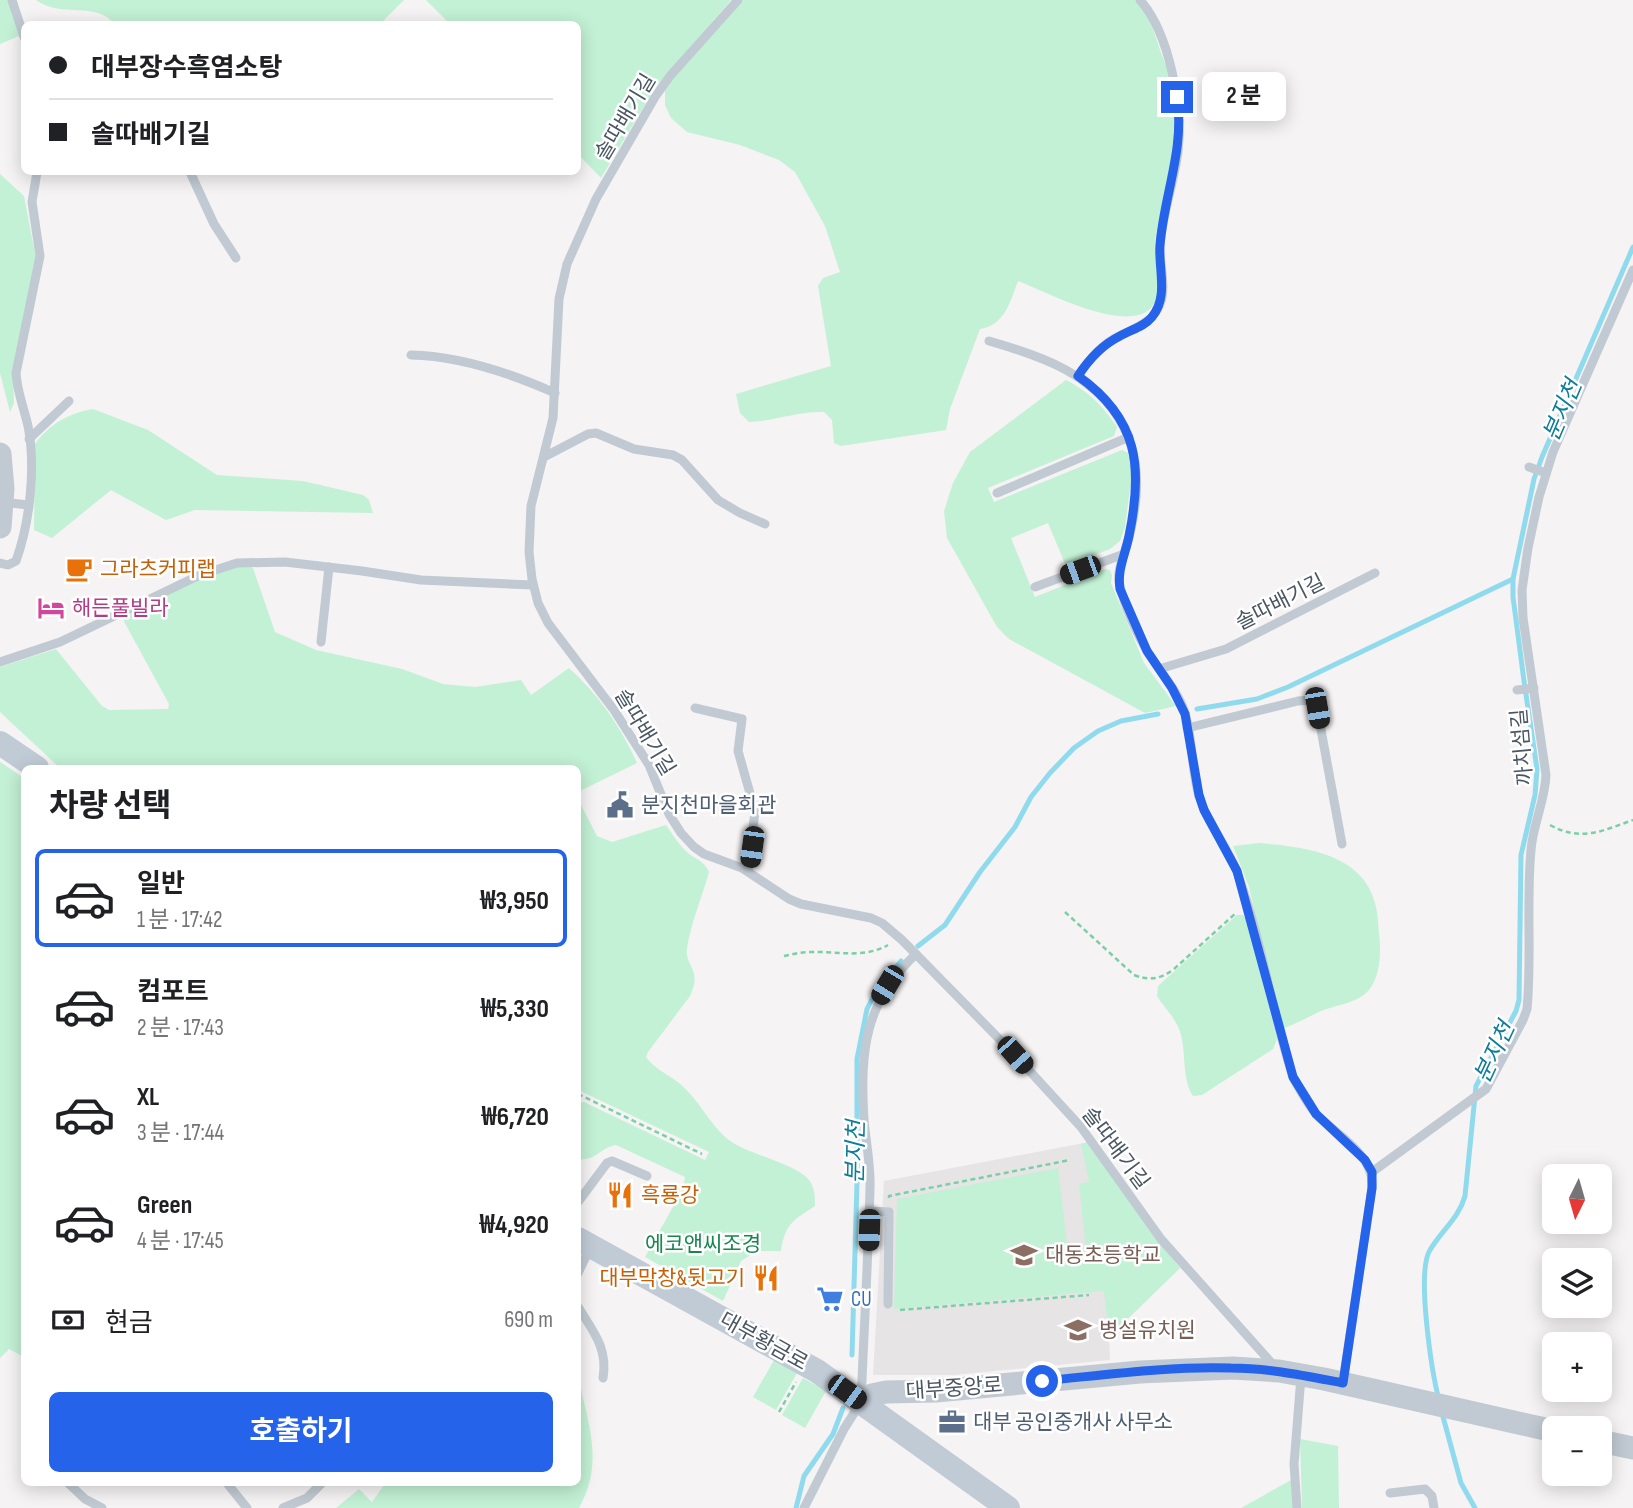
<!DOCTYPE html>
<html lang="ko">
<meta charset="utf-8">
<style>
:root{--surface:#fff;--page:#f2f2f2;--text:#202124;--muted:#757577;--line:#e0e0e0;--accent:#2563eb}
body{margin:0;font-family:"Sofia Sans Condensed","Noto Sans KR",sans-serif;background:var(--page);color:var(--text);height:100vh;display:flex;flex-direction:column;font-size:26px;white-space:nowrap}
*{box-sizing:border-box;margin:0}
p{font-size:23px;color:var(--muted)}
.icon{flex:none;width:38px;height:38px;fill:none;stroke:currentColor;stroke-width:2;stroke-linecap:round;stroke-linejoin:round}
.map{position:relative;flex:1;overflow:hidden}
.panel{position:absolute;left:21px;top:765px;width:560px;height:721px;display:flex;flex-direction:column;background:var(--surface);border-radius:10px;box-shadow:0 4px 18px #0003}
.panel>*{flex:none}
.banner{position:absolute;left:21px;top:21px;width:560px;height:154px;border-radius:10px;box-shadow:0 4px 18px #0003;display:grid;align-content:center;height:154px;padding:0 28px;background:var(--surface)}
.needle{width:46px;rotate:185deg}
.controls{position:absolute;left:1542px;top:1164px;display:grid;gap:14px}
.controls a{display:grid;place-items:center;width:70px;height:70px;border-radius:10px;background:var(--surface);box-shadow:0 4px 18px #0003;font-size:35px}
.end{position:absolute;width:32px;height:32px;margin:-16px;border:9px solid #2563eb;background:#fff;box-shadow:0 0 0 4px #fff}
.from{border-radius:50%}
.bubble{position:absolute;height:49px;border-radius:10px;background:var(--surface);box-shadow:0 4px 18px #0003;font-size:23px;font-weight:700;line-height:49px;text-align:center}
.car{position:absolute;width:21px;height:42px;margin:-21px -10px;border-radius:9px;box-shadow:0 0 5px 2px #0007;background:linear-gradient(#222 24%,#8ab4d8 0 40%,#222 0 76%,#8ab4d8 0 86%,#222 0)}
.banner b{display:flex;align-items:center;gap:24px;height:66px;font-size:26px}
.banner b+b{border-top:2px solid var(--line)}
.banner i{width:18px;height:18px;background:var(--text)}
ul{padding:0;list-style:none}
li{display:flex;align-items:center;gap:21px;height:98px;margin:0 14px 10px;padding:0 14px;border:4px solid transparent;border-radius:10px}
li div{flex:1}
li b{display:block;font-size:26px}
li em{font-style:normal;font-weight:700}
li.active{border-color:var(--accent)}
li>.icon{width:63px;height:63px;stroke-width:1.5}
h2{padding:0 28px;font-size:32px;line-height:84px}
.pay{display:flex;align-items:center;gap:18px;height:77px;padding:0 28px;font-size:26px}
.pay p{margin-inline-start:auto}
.primary-button{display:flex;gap:14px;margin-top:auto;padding:14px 28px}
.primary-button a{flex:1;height:80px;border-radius:10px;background:var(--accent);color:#fff;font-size:28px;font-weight:700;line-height:80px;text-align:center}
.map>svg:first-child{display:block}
.education{fill:#e6e4e5}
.green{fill:#c3f1d5}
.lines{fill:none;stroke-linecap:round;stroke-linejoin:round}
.stream{stroke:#90daee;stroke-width:5}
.path{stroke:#7ad0a6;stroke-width:2.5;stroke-dasharray:5 3.5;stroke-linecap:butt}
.service{stroke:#c1cad2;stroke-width:9}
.tertiary{stroke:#c1cad2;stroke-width:23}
.secondary{stroke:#c1cbd6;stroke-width:24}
.route{stroke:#2563eb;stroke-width:9}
.labels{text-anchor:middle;stroke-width:5;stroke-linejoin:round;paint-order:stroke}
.street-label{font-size:21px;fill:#4a5661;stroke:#fff}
.food-label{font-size:21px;fill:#c56008;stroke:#fff;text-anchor:start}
.hotel-label{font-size:21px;fill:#b23c85;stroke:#fff;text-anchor:start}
.service-label{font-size:21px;fill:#4e5e75;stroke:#fff;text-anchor:start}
.park-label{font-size:21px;fill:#17864f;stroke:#fff}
.education-label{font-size:21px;fill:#785e54;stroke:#fff;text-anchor:start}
.shop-label{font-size:21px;fill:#366cbe;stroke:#fff;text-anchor:start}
.water-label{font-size:23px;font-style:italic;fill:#0c7c9b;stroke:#fff}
</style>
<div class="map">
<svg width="1633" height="1508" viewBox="0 0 1633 1508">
<rect width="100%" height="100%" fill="#f5f3f3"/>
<polygon class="education" points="1089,1142 1158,1241 1180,1268 1109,1337 1110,1360 954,1375 873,1375 884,1181"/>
<g class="green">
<polygon points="0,0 8,0 19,36 0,44"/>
<path d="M36,0H404L380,24H115C93,0 63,19 36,0Z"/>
<polygon points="426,0 731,0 655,88 601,178 578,154 578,24 450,24"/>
<path d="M743,0H1136C1149,15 1155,34 1161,53C1165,63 1169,73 1172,83C1186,136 1163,189 1155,242C1153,260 1165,296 1150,309C1123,333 1047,292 1018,281C1010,302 1005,325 980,329L950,409L946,430L841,446L834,443L832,420L824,412C798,411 775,421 749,422L740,413L736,394L831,366L818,286L823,278L840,272L825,226L795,172L779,160L740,145L687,132L671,118L665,105V90L671,81Z"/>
<polygon points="0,174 24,196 36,259 13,369 14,403 10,412 0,373"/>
<path d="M1066,380C1089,392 1102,405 1117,427L1114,436L988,488L994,502L1122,450L1128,453L1132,473L1125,527L1120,541L1110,549L1066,566L1048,523L1011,538L1035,597L1105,569L1110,570L1112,575L1111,583L1144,663L1176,706L1145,713L1009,639L997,627L947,538L944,511L953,483L970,452Z"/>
<path d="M93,409L148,430L217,475L303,481L363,495L369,500L373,513L195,510L166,520L111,490L52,538L34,530L35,444C49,424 70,413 93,409Z"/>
<path d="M246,564L253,568L275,632L316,650L402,669L443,684L475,687L521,680L531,695L569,668C598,694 621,727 637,763L578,792V768H60L0,712V667L56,649L102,706L109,710L168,709L169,704L121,616L210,574Z"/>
<polygon points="0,762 24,778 24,1357 9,1349 0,1358"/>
<path d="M578,799L597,836L612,842L666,825C673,835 679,845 688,853C697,860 704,861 709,872C702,897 691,923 687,948C684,967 703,968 690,996L648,1052L646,1057C654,1069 670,1075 680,1084C702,1102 711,1130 735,1144C753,1155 798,1165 809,1180C815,1188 815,1197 815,1206C794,1220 785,1223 781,1251H757L741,1261L723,1301L645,1257L683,1189L685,1177L616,1145C601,1147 595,1162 578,1159V1103L584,1102L705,1160L709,1152L578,1090Z"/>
<path d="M1259,843C1303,847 1365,853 1376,907C1378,915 1378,924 1379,933C1381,951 1381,975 1369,990C1358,1003 1336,1005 1321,1011C1308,1017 1296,1024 1282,1029L1249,887L1233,846Z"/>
<path d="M1237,915H1243L1248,921L1277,1039L1273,1049L1202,1095L1193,1096C1182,1079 1186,1055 1181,1035C1177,1019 1165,1009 1157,996L1158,986Z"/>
<polygon points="1089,1142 1158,1241 1180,1268 1109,1337 1104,1291 894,1309 897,1199 1058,1168 1069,1260 1087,1259 1079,1184 1089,1182 1081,1144"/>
<polygon points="774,1360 797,1373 776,1410 753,1397"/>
<polygon points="803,1378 826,1391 805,1428 782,1415"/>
<path d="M578,1384L581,1389C591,1432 602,1467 579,1508H336L359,1489L372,1502L386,1482H578Z"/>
<polygon points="1300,1439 1338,1446 1339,1508 1302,1508"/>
<polygon points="1291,1480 1293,1508 1241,1508"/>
</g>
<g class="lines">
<g class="stream">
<polyline points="1197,709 1257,699 1288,687 1513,579"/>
<polyline points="918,946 945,925 980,872 1015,827 1031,797 1050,773 1074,748 1098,731 1121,721 1158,714"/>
<polyline points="852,1355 857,1183 857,1059 867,1009 875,993 901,961"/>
<path d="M1439,1400C1432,1373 1416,1272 1430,1250C1441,1231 1459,1218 1465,1196L1476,1086L1516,1011L1519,1000L1521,855L1535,795L1537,769L1524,681L1513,597V579L1534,479L1542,457L1633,247"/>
<polyline points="1442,1413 1461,1483 1475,1508"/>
<polyline points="796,1508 804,1476 833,1434 843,1408"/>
</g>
<g class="path">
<path d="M1550,825C1581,842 1602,831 1633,820"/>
<path d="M1065,912L1134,975C1150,981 1161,979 1174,969L1237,912"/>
<path d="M784,956C793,954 802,952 812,952C838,951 863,959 888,945"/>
<polyline points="578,1094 702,1154"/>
<polyline points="889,1198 889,1196 1070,1160"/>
<polyline points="900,1310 1089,1295"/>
<polyline points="779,1412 796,1382"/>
</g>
<g class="service">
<polyline points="12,0 24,37"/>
<polyline points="738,0 670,76 655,97 596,199 567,264 559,299 553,418 531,506 529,552 532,579 538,603 548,623 614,710 649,765 669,814 681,833 694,847 704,854 742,868 789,899 801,904 871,918 882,923 902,940 1015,1055 1081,1127 1161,1239 1275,1367"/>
<polyline points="190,172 214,224 236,258"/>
<path d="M989,341C1041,356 1096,374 1123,426C1143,463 1138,505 1127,545C1123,558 1116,572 1120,586C1124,605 1138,637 1149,654C1161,673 1178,691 1185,713C1193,739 1191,769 1199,796C1207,824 1227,845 1237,872C1262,939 1271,1010 1293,1077C1300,1090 1307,1104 1317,1115C1338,1136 1375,1155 1372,1188L1343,1382"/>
<path d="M411,355C461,356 510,373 555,393"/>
<path d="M1078,376C1086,364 1095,353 1106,344C1124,330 1151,328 1160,304C1167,287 1159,264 1160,246C1162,214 1174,183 1178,152C1183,108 1170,34 1140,0"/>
<polyline points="29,439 69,401"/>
<polyline points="544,457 588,434 596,433 634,449 673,455 682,460 718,500 740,513 765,524"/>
<polyline points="1529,467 1546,473"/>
<polyline points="997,493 1129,437"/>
<polyline points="2,502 28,505"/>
<path d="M0,563L8,565L16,561C30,522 36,467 28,426C24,408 17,392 16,373L40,256L32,202L37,172"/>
<polyline points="1035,587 1124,554"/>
<polyline points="321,642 329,567"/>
<polyline points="0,662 60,642 200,575 237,563 285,562 362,571 421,580 533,585"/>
<polyline points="1159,669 1226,649 1375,573"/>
<polyline points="1517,690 1534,688"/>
<polyline points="695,708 742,719 738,751 755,811 748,871"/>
<path d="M1187,728L1298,701C1307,700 1312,700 1317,708L1342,844"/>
<path d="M1372,1172L1486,1089L1523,1020L1527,1009C1532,956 1526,902 1531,850C1533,824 1545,801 1546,775L1523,618L1522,590L1528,548L1539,497L1553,452L1633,270"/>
<polyline points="578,1202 607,1163 612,1161 647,1176"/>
<polyline points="870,1211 889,1212 888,1304"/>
<polyline points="578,1273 590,1248"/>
<path d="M578,1307C593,1331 608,1348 603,1378"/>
<polyline points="67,1482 85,1499 102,1508"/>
<polyline points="226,1482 247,1508"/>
<polyline points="1390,1493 1425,1489 1432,1496 1434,1508"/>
<polyline points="283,1508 307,1498 323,1482"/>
<path d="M804,1508L844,1429L861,1402C864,1331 868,1260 870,1189C871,1166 866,1143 864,1120C860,1051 864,1003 916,954"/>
<polyline points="1297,1508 1294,1464 1301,1377"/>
</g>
<g class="tertiary">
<polyline points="0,454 3,489 0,527"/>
<polyline points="861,1402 872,1395 886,1392 936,1391 1140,1372 1233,1368 1279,1371 1324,1379 1554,1431"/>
<polyline points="1600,1441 1633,1448"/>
</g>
<g class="secondary">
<polyline points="0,743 37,768"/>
<polyline points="578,1239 817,1371 1008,1508"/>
</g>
</g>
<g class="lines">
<path class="route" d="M1042,1381C1105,1375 1168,1366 1231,1368C1269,1368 1306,1376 1343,1383L1372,1188V1172L1365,1160L1316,1114L1293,1077L1237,871L1204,810L1199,795L1185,714L1172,688L1147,651L1120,589C1117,570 1125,555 1129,536C1143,468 1139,419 1078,376C1089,359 1102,345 1120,336C1130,330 1144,327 1152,317C1169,296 1158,269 1160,245C1164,195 1185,149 1177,97"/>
</g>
<defs>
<g id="cafe-bare" transform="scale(2.1)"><path d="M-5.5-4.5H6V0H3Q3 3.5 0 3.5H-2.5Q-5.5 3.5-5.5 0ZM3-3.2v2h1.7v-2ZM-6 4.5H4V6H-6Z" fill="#e8710a" stroke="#fff" stroke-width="2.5" paint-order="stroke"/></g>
<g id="hotel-bare" transform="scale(2.1)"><path d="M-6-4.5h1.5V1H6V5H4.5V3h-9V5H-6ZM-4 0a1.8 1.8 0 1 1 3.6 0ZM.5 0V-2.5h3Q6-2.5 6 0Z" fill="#d1479c" stroke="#fff" stroke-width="2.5" paint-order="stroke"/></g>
<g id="civic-bare" transform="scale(2.1)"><path d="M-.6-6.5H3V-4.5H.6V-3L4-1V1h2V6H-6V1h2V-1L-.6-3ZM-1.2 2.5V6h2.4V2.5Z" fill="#5c6f8a" stroke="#fff" stroke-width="2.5" paint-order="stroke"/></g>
<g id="restaurant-bare" transform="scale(2.1)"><path d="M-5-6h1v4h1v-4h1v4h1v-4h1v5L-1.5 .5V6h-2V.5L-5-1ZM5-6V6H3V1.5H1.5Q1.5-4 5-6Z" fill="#e8710a" stroke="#fff" stroke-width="2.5" paint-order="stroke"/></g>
<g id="school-bare" transform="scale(2.1)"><path d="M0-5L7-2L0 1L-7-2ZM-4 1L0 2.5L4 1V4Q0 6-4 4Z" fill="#8d6e63" stroke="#fff" stroke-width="2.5" paint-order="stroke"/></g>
<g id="supermarket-bare" transform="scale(2.1)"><path d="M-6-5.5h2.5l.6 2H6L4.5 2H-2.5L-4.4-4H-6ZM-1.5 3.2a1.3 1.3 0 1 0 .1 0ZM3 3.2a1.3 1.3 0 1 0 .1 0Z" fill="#3f7fe0" stroke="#fff" stroke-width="2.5" paint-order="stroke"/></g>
<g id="office-bare" transform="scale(2.1)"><path d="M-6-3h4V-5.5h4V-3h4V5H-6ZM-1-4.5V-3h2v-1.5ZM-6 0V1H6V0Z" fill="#5c6f8a" stroke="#fff" stroke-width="2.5" paint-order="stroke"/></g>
</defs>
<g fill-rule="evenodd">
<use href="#cafe-bare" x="79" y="569"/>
<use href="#hotel-bare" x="51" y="608"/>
<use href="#civic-bare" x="620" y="805"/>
<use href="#restaurant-bare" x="620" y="1195"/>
<use href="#school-bare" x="1024" y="1255"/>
<use href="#restaurant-bare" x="766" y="1278"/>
<use href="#supermarket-bare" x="830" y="1299"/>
<use href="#school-bare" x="1078" y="1330"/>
<use href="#office-bare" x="952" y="1422"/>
</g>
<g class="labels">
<g class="street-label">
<text transform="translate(625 117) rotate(-59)" y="7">솔따배기길</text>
<text transform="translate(1280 602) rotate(-27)" y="7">솔따배기길</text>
<text transform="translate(645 732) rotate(59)" y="7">솔따배기길</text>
<text transform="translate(1522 747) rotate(-95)" y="7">까치섬길</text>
<text transform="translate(1116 1148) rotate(53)" y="7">솔따배기길</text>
<text transform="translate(764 1341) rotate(29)" y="7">대부황금로</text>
<text transform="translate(954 1388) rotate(-4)" y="7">대부중앙로</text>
</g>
<g class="food-label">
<text x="100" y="576">그라츠커피랩</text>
<text x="641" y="1202">흑룡강</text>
<text x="745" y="1285" text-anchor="end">대부막창&amp;뒷고기</text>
</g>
<g class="hotel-label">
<text x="72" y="615">해든풀빌라</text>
</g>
<g class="service-label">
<text x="641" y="812">분지천마을회관</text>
<text x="973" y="1429">대부 공인중개사 사무소</text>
</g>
<g class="park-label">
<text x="703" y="1251">에코앤씨조경</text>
</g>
<g class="education-label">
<text x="1045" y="1262">대동초등학교</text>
<text x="1099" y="1337">병설유치원</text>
</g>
<g class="shop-label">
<text x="851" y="1306">CU</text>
</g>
<g class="water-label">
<text transform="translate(1562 410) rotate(-67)" y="8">분지천</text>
<text transform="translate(1494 1052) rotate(-65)" y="8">분지천</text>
<text transform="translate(855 1152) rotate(-89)" y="8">분지천</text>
</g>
</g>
</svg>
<div class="controls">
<a><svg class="needle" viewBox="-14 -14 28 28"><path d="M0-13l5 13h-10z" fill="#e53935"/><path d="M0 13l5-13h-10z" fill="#757577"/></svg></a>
<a><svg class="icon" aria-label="layers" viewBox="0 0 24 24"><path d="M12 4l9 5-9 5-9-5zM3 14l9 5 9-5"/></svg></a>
<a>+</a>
<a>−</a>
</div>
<i class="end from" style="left:1042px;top:1381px"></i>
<i class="end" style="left:1177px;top:97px"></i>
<div class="bubble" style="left:1202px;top:72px;width:84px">2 분</div>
<i class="car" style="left:1080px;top:570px;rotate:250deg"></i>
<i class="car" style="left:1317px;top:708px;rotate:170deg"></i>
<i class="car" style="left:752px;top:847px;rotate:188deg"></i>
<i class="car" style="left:887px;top:985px;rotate:211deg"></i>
<i class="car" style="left:1015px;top:1055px;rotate:138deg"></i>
<i class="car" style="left:869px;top:1230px;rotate:182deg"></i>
<i class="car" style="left:847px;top:1392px;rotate:126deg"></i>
<div class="banner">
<b><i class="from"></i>대부장수흑염소탕</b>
<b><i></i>솔따배기길</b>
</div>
<section class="panel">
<h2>차량 선택</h2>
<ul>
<li class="active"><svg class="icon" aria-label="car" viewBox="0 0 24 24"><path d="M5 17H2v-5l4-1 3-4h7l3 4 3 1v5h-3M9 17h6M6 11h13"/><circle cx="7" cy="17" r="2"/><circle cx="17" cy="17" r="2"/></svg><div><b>일반</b><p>1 분 · 17:42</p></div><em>₩3,950</em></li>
<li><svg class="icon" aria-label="car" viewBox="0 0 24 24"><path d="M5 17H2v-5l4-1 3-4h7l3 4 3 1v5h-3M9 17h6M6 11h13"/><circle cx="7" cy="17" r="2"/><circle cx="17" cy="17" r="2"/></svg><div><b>컴포트</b><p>2 분 · 17:43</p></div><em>₩5,330</em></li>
<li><svg class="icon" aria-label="car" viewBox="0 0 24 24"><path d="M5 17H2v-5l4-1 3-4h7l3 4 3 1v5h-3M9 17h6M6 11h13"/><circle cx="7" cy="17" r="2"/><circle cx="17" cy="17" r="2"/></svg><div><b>XL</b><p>3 분 · 17:44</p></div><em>₩6,720</em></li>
<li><svg class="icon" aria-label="car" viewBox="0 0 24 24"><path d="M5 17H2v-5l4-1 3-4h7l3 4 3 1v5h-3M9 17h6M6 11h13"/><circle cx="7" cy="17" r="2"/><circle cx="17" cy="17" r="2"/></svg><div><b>Green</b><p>4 분 · 17:45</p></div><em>₩4,920</em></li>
</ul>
<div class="pay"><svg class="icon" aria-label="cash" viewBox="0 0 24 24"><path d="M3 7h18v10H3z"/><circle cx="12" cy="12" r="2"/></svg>현금<p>690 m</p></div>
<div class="primary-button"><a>호출하기</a></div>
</section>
</div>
